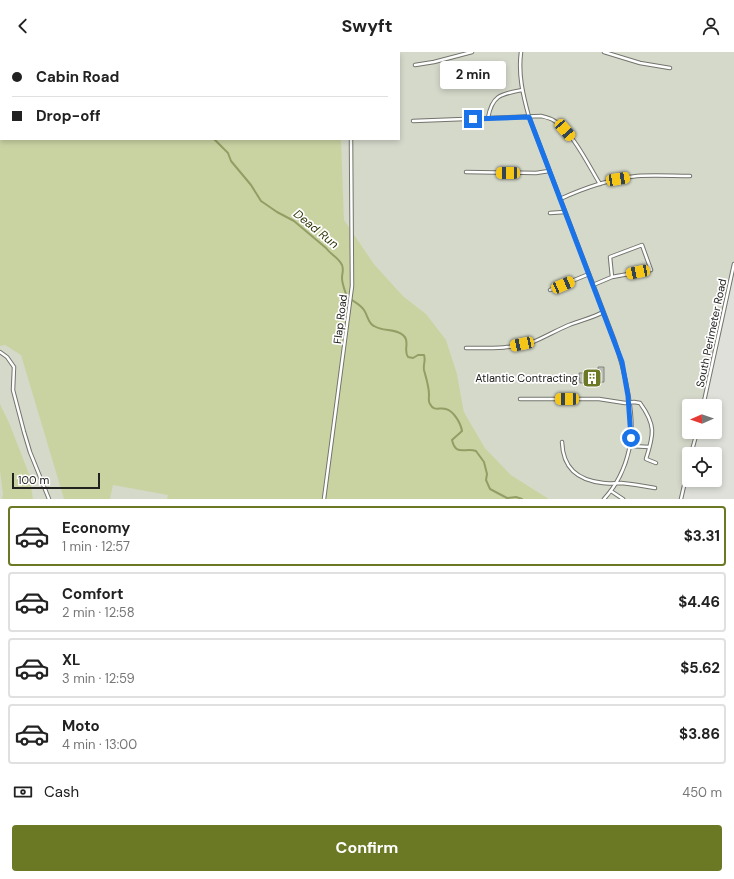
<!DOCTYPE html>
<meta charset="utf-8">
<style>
:root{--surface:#fff;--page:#f6f6f6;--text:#222;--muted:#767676;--line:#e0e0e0;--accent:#6c7924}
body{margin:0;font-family:"DM Sans",sans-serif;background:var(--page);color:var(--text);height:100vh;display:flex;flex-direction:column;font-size:15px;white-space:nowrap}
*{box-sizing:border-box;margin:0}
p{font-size:13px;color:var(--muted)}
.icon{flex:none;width:22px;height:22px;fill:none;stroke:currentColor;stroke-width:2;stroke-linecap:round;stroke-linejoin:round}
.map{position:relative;height:447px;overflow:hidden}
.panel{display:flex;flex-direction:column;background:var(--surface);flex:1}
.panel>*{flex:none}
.hud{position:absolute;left:0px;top:0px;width:400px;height:88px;box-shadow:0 2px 6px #0003;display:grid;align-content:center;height:88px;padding:0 12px;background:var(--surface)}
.needle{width:26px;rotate:268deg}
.tools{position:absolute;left:682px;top:347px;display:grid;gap:8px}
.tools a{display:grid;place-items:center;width:40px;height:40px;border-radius:4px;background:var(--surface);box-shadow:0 2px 6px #0003;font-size:20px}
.scale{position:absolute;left:12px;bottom:10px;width:88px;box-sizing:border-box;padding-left:4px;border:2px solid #21211f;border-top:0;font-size:11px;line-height:14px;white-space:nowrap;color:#21211f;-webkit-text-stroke:3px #fff;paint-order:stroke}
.end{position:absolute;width:18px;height:18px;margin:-9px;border:5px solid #1a73e8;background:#fff;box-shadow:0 0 0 2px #fff}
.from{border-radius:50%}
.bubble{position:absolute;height:28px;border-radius:4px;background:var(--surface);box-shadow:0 2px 6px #0003;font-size:13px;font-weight:700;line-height:28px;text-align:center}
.car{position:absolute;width:12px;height:24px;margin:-12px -6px;border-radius:5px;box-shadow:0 0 3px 1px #0007;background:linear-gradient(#f5c518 24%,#345 0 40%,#f5c518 0 76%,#345 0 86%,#f5c518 0)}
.hud b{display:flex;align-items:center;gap:14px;height:38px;font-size:15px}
.hud b+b{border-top:1px solid var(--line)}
.hud i{width:10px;height:10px;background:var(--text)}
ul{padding:7px 0 0;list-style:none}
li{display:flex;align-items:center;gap:12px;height:60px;margin:0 8px 6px;padding:0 4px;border:2px solid var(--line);border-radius:4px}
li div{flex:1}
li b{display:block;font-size:15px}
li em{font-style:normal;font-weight:700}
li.on{border-color:var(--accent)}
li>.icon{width:36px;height:36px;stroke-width:1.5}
.pay{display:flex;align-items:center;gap:10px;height:44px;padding:0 12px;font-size:15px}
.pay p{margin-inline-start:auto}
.action{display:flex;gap:8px;margin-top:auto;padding:8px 12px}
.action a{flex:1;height:46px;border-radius:4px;background:var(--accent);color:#fff;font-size:16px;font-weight:700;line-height:46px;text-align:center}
header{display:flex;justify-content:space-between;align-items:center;height:52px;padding:0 12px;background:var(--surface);font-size:18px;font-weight:700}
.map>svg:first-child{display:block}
.built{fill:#d5d9ca;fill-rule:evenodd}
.green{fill:#c9d3a2}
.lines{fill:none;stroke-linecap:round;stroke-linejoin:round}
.stream{stroke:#939e64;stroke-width:2}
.building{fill:#bcbeb6;stroke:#83857e}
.lane-casing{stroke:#72746d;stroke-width:4.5}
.lane{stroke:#fff;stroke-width:2.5}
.route{stroke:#1a73e8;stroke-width:5}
.labels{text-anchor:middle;stroke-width:3.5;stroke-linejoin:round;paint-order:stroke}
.street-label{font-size:11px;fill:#21211f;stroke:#fff}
.poi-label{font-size:11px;fill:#21211f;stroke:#fff;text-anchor:end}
.water-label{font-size:12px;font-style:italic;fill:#313709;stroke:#fff}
</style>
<header><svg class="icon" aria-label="back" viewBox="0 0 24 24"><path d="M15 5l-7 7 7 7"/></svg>Swyft<svg class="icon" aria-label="person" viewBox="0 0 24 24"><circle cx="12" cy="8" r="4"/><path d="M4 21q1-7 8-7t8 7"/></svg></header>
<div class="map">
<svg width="734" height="447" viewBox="0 0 734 447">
<rect width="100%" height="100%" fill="#dee0d9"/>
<path class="built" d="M0,0H734V212L703,354H689V380H697L691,402H689V412L681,447H549L511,423L485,396L464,360L457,322L426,262L403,244L374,212L356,186L328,447H0ZM1,1H399V87H1Z"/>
<g class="green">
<polygon points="0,0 348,0 1,1 1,87 341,87 344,168 374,212 403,244 426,262 446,288 457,322 464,360 485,396 511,423 549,447 167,447 168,443 113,433 110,447 64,447 21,303 5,293 0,294"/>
<polygon points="0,352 10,373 29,422 33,447 2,447 3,442 0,419"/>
</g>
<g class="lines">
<g class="stream">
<polyline points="170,0 170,1"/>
<polyline points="243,1 246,0"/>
<path d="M214,87L228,101L231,109L251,133L261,149L277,160L294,169L326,196C331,203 338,205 342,213C344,218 342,221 342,226C342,232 345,239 347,245C353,249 360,252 364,258C368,264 368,271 374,274C383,280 397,276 404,284C410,290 403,298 408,305L413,306L418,303H424C426,309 423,312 424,318C426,326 429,334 429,343C429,346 428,349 430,352C434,360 440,355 446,357C454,359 461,372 462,379L452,388C456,405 465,395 476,399L484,410L487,422L486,428L490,437L507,446L516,445L522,447"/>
</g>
</g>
<polygon class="building" points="598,315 604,315 604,330 580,331 579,321 598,321"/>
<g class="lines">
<g class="lane-casing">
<g id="lane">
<path d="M521,0C518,23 523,43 529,65L614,287C624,316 637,368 629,398C625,416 616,434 604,447"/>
<polyline points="604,0 640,11 670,16"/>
<polyline points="358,1 359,0"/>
<polyline points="415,13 434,10 472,0"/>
<path d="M488,66C492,43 501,42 522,38"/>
<path d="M413,69L541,64C545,65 550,66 553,68C571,77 589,114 600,132"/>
<polyline points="466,120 536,121 549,119"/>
<path d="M560,147C584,136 610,127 637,124C655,123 673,124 690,124"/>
<polyline points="550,161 565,160"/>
<polyline points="593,233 612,225 651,218 642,193 610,205 612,225"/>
<polyline points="550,238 589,222"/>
<path d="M466,296C488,296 512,297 533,290C545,285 557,278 569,273C581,268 593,266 603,260"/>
<polyline points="0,300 7,305 14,315 13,338 24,380 30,400 49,447"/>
<path d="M520,347H599L625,351L634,350L640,351C656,373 654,382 646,407L656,411"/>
<polyline points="703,354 734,212"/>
<path d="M562,390C563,416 577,428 603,431C609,432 615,431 621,431C633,432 644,434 655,436"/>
<polyline points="630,394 649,395"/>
<polyline points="691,402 697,380"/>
<polyline points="611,439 623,447"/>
<polyline points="324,447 352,234 351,87"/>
<polyline points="681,447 689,412"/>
</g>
</g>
<use href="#lane" class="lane"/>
</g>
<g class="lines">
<polyline class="route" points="473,67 529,65 622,310 628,344 631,386"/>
</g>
<defs>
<g id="building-square" transform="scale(1)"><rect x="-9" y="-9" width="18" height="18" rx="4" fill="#6c7924" stroke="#fff"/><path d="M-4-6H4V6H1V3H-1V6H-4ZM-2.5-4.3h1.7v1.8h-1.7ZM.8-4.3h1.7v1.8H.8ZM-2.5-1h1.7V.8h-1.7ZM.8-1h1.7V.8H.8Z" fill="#fff"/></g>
</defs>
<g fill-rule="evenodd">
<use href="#building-square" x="592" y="326"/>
</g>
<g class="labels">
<g class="street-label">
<text transform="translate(340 267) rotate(-83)" y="4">Flap Road</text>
<text transform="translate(711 281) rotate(-78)" y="4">South Perimeter Road</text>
</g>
<g class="poi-label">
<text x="578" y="330">Atlantic Contracting</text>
</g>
<g class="water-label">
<text transform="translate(316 177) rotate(39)" y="4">Dead Run</text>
</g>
</g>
</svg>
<div class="tools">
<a><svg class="needle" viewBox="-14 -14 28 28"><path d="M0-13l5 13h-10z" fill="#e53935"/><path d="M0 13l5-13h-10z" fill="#767676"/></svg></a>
<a><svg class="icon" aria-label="locate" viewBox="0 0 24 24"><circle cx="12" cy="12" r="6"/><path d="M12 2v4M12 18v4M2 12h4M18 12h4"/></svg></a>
</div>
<div class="scale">100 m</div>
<i class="end from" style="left:631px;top:386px"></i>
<i class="end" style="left:473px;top:67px"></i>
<div class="bubble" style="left:440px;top:9px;width:66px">2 min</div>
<i class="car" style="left:565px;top:78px;rotate:139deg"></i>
<i class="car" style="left:508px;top:121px;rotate:270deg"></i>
<i class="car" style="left:618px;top:127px;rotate:81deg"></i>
<i class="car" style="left:638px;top:220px;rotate:259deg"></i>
<i class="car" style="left:563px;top:233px;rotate:67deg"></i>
<i class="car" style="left:522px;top:292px;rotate:258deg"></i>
<i class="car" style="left:567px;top:347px;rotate:270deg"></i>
<div class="hud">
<b><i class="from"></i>Cabin Road</b>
<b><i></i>Drop-off</b>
</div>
</div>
<section class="panel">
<ul>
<li class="on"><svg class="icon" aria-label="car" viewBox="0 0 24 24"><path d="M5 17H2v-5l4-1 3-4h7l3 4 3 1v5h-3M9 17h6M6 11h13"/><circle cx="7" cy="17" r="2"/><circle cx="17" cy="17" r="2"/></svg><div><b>Economy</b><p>1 min · 12:57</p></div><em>$3.31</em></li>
<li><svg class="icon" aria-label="car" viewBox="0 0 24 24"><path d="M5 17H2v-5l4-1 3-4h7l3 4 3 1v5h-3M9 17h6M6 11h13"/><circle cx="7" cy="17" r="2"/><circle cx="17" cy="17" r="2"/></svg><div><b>Comfort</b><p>2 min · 12:58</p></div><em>$4.46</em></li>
<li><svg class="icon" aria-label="car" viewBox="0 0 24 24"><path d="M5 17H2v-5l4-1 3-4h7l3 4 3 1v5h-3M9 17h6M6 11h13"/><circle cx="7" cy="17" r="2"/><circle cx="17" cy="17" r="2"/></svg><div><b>XL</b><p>3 min · 12:59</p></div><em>$5.62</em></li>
<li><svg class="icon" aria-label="car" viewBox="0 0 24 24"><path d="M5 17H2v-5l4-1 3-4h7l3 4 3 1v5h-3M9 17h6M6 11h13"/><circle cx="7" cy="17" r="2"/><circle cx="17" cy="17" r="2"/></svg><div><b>Moto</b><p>4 min · 13:00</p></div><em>$3.86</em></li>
</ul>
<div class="pay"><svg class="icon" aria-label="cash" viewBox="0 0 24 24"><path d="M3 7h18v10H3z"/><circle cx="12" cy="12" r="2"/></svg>Cash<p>450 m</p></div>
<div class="action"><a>Confirm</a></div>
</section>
